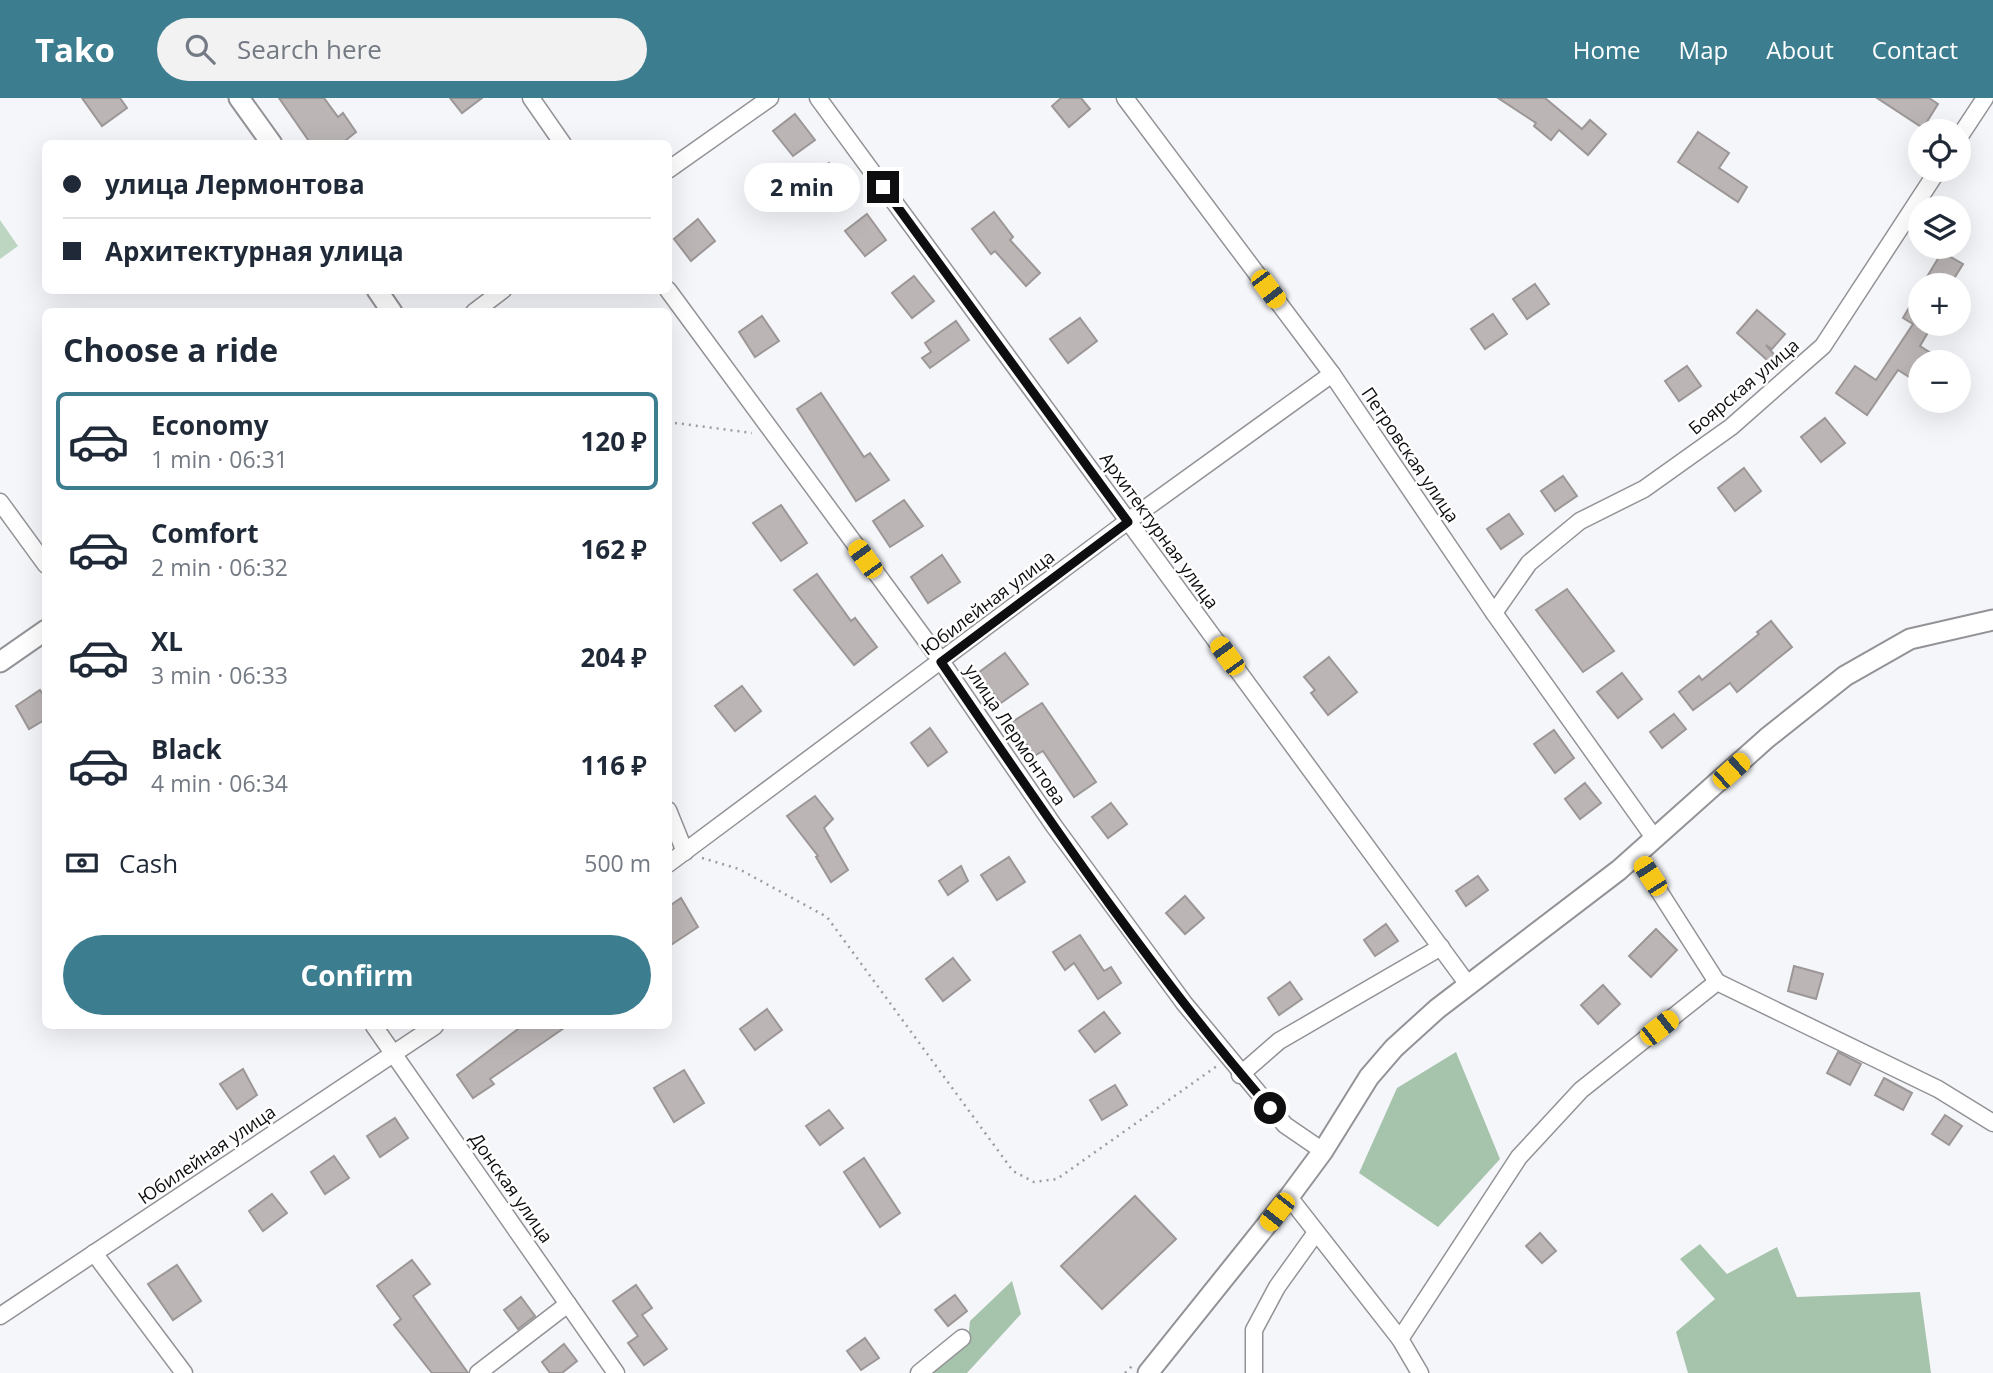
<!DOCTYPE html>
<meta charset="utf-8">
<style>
:root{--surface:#fff;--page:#f2f2f3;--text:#1f2937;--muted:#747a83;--line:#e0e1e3;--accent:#3c7e90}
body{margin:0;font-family:"Open Sans",sans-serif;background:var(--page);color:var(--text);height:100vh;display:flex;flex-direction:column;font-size:26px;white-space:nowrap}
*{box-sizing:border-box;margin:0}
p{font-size:23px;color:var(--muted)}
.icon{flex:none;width:38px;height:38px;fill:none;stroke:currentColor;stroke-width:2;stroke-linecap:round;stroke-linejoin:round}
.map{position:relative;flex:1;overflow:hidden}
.drawer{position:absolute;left:42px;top:210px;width:630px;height:721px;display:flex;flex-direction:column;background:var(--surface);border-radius:10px;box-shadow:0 7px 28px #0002}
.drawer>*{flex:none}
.top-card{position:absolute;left:42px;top:42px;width:630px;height:154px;border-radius:10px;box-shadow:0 7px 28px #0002;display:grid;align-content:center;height:154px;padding:0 21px;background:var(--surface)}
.buttons{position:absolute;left:1908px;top:21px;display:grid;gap:14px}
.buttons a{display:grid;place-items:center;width:63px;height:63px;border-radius:50%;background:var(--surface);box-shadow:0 7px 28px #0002;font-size:35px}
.end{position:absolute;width:32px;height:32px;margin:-16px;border:9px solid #0e0e10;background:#fff;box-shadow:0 0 0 4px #fff}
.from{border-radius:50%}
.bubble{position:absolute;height:49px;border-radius:24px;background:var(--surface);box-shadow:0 7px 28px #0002;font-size:23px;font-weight:700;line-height:49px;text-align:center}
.car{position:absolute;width:21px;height:42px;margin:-21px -10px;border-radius:9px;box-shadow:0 0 5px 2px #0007;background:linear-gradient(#f5c518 24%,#345 0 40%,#f5c518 0 76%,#345 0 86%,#f5c518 0)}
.top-card b{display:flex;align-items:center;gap:24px;height:66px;font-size:26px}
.top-card b+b{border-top:2px solid var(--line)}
.top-card i{width:18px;height:18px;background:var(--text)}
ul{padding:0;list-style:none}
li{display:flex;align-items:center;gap:21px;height:98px;margin:0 14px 10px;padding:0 7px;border:4px solid transparent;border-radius:10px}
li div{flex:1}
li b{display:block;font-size:26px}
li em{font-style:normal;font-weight:700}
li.current{border-color:var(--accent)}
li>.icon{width:63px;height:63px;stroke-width:1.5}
h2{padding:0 21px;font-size:32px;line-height:84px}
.pay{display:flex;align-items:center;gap:18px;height:77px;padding:0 21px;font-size:26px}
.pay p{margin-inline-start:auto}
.primary-button{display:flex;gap:14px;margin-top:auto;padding:14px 21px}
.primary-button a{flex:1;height:80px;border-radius:42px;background:var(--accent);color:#fff;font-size:28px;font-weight:700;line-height:80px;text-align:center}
header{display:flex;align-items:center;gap:42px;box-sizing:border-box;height:98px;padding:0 35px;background:var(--accent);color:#fff}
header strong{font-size:33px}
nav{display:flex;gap:38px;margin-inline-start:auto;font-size:24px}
.search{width:490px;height:63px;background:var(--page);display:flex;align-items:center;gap:18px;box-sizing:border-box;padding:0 24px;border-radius:38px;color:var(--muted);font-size:26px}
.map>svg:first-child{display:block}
.green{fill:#bdd6c2}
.forest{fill:#a6c3ac}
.building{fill:#bbb6b5;stroke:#9c9796;stroke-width:2}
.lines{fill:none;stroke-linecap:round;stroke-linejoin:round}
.minor-casing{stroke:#939397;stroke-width:19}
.tertiary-casing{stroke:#939397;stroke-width:23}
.path{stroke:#9c9c9f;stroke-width:2.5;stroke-dasharray:2 5;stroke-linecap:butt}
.minor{stroke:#fff;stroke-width:16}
.tertiary{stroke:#fff;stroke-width:19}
.route{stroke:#0e0e10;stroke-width:9}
.labels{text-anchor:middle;stroke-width:5;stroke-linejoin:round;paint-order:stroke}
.street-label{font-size:18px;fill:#0e0e10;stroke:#fff}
</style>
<header>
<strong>Tako</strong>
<div class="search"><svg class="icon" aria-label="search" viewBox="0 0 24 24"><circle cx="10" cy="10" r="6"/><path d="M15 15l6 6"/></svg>Search here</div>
<nav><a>Home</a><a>Map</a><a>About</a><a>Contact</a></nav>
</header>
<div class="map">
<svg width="1993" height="1275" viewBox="0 0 1993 1275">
<rect width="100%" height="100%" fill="#f5f6fa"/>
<polygon class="green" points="0,122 18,148 0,161"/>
<g class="forest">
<polygon points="1456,954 1500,1061 1438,1129 1359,1075 1397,990"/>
<polygon points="1700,1146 1727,1176 1777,1149 1797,1199 1920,1194 1931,1275 1688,1275 1676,1234 1715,1201 1680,1161"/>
<polygon points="1012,1183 1021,1216 967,1275 927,1275 968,1242 970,1223"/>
</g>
<g class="building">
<polygon points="82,0 120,0 127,10 102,28"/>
<polygon points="279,0 324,0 338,19 343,15 356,34 341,46 311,46"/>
<polygon points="450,0 482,0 462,15"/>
<polygon points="1061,0 1081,0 1090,11 1069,29 1052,8"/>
<polygon points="1498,0 1545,0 1582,31 1590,22 1606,36 1588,57 1559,32 1551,42 1534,28 1536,25"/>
<polygon points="1877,0 1929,0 1938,6 1923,30"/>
<polygon points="795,16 815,42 793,58 773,33"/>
<polygon points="1698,34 1729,55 1719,70 1747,89 1738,104 1678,64"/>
<polygon points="829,65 849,90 827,107 808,82"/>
<polygon points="994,114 1013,139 1010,142 1040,175 1026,188 995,153 991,156 972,131"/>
<polygon points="867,116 886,142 865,158 845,133"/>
<polygon points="698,121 715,143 691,163 674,141"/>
<polygon points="1942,154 1963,166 1950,187 1922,187"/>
<polygon points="914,178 934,203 912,220 892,195"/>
<polygon points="1535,186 1549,206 1527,221 1513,201"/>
<polygon points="1920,191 1920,226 1933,226 1920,248 1945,264 1919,264 1909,279 1898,272 1867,317 1836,295 1855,268 1876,282 1913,226 1903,220"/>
<polygon points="1757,212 1785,236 1772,251 1766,247 1782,266 1777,271 1737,235"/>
<polygon points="1493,216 1507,236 1485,251 1471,231"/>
<polygon points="762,218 779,243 755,259 739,234"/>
<polygon points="1080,220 1097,243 1068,265 1050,241"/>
<polygon points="956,223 969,242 930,270 922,260 931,254 925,245"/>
<polygon points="1687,268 1701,288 1679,303 1665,283"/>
<polygon points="821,295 864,359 870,355 889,382 856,403 797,311"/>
<polygon points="1825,320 1845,345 1821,364 1801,339"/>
<polygon points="1744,370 1761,393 1735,413 1718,390"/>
<polygon points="1563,378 1577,398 1555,413 1541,393"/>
<polygon points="904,402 923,428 890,449 873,423"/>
<polygon points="781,407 807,445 781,463 753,425"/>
<polygon points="1509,416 1523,436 1501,451 1487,431"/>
<polygon points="942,457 960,484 928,505 911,479"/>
<polygon points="817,476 851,523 855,520 877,549 854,567 794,492"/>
<polygon points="1567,491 1614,553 1583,574 1536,512"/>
<polygon points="1771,523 1792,549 1737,594 1730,585 1693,612 1679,594 1699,578 1702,582 1759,536 1757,534"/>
<polygon points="1005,555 1028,586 1001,605 978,575"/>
<polygon points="1329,559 1357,594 1328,617 1311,595 1315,592 1304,579"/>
<polygon points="1622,575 1642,601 1618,620 1597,594"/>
<polygon points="742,588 761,613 735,633 715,608"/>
<polygon points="40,592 46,601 46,621 29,631 16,608"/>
<polygon points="1042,605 1096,684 1074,699 1043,653 1034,658 1012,624"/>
<polygon points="1674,616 1686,631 1662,650 1650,634"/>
<polygon points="930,630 947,654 928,668 911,645"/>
<polygon points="1554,632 1574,660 1555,675 1534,646"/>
<polygon points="1585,685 1601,705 1580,721 1565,701"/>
<polygon points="815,698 833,721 824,730 848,772 831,784 816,759 818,758 787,718"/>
<polygon points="1111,705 1127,726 1108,740 1092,719"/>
<polygon points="1009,759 1025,784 997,802 981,777"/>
<polygon points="961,768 968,783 948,797 939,783"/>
<polygon points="1478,778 1488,792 1466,808 1456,793"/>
<polygon points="1185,798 1204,820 1185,836 1166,815"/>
<polygon points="681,800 698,829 668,849 668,809"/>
<polygon points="1386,826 1398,843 1375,858 1364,842"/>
<polygon points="1656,831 1677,852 1651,879 1629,858"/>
<polygon points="1080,837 1104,873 1111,869 1121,885 1098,901 1074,865 1065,872 1053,854"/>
<polygon points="953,860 970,882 943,903 926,881"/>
<polygon points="1794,868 1823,876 1816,901 1788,893"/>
<polygon points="1290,884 1302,901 1279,917 1268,900"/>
<polygon points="1603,887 1620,906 1598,926 1581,907"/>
<polygon points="767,911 782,932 755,952 740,931"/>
<polygon points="1104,914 1120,935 1095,954 1079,933"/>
<polygon points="522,928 567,928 490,981 494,986 473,1000 457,977"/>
<polygon points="1838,954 1861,966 1850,987 1827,975"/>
<polygon points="243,971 257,997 237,1011 220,986"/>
<polygon points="684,972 704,1005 674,1024 654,990"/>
<polygon points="1884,980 1912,995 1903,1012 1875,997"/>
<polygon points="1115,987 1127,1007 1102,1022 1090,1002"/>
<polygon points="829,1012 843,1030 820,1047 806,1028"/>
<polygon points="1945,1017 1962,1028 1949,1047 1932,1036"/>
<polygon points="395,1020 408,1040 380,1059 367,1038"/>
<polygon points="334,1058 349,1080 325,1096 311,1074"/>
<polygon points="864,1060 900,1115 880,1129 844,1074"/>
<polygon points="272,1096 287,1115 263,1133 249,1113"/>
<polygon points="1135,1098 1176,1141 1102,1211 1061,1168"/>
<polygon points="1540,1135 1556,1153 1542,1165 1526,1148"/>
<polygon points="412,1162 430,1186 413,1198 468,1275 432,1275 394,1227 401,1221 377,1188"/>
<polygon points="177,1167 201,1203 173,1222 148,1186"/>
<polygon points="636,1187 652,1210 642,1217 667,1251 644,1267 628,1245 638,1238 613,1203"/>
<polygon points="955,1197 967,1213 948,1228 935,1212"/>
<polygon points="521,1199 535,1218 518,1231 504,1212"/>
<polygon points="865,1240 879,1260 861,1272 847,1253"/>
<polygon points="564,1246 577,1263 562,1275 550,1275 542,1264"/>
</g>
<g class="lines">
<g class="minor-casing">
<g id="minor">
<polyline points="531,0 563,46"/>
<polyline points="818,0 1469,888"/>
<polyline points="1125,0 1332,276 1494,515 1655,741"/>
<polyline points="1958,41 1985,0"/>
<polyline points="668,72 770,0"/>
<polyline points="668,192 941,563 1054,728 1184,905 1285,1027 1323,1053"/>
<polyline points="474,214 503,192"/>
<polyline points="0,404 46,467"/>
<polyline points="1494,515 1529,465 1580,423 1644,391 1731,329 1823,248 1938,72"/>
<polyline points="668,712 685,754"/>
<polyline points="1636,757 1717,884"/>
<polyline points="668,766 1128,423 1332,276"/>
<polyline points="374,928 616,1275"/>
<polyline points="1240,977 1279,943 1441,849"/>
<polyline points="1289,1099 1400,1241 1420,1275"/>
<polyline points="94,1155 184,1275"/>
<polyline points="0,1218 435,928"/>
<polyline points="1400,1241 1519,1059 1581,992 1717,884 1938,991 1993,1025"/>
<polyline points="478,1275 568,1206"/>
<polyline points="919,1275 962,1240"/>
<polyline points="1254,1275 1254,1232 1277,1189 1315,1136"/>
</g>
</g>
<g class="tertiary-casing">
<g id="tertiary">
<polyline points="239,0 272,46"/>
<polyline points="377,192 392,214"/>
<polyline points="0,564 46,532"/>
<polyline points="1148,1275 1289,1099 1323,1053 1369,979 1394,950 1437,911 1619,772 1767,640 1845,578 1910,541 1993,522"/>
</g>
</g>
<g class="path">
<polyline points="668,324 752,335"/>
<polyline points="702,760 739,771 827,819 1013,1073 1034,1084 1057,1081 1217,968"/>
<polyline points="1125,1275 1132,1268"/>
</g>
<use href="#minor" class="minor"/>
<use href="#tertiary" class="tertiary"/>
</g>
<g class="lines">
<path class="route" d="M883,89L1128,424L941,564C1045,716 1149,871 1270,1010"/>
</g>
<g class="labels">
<g class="street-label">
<text transform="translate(1744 289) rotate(-40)" y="6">Боярская улица</text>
<text transform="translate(1410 357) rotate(56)" y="6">Петровская улица</text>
<text transform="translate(1159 433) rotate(54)" y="6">Архитектурная улица</text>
<text transform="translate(988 505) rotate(-37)" y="6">Юбилейная улица</text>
<text transform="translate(1015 637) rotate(56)" y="6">улица Лермонтова</text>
<text transform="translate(207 1057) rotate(-34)" y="6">Юбилейная улица</text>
<text transform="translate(511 1090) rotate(55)" y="6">Донская улица</text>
</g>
</g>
</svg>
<div class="buttons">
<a><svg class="icon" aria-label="locate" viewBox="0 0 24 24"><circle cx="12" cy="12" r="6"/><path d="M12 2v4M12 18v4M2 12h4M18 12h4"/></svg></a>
<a><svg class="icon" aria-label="layers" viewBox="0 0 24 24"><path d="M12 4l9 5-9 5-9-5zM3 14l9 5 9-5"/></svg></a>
<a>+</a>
<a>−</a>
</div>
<i class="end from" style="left:1270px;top:1010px"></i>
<i class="end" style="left:883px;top:89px"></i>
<div class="bubble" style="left:744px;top:65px;width:116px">2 min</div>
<i class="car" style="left:1268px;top:191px;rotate:143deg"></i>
<i class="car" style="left:865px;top:461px;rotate:324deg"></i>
<i class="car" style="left:1227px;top:558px;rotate:324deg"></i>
<i class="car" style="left:1731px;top:673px;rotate:48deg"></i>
<i class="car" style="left:1650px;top:778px;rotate:327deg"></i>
<i class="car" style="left:1659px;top:930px;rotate:52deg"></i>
<i class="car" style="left:1277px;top:1114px;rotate:218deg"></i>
<div class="top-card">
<b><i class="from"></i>улица Лермонтова</b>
<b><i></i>Архитектурная улица</b>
</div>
<section class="drawer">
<h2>Choose a ride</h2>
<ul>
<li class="current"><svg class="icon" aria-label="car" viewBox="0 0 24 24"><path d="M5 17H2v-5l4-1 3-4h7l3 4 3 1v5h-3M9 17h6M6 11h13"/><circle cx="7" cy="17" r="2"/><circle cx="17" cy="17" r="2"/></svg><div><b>Economy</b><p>1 min · 06:31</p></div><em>120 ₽</em></li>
<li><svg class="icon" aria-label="car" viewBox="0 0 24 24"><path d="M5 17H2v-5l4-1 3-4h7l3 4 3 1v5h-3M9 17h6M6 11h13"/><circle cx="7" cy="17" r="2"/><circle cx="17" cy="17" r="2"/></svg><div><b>Comfort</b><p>2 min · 06:32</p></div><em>162 ₽</em></li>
<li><svg class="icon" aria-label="car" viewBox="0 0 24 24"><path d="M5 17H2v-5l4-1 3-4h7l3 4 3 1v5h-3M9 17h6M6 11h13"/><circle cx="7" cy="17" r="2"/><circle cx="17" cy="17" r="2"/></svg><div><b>XL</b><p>3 min · 06:33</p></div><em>204 ₽</em></li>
<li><svg class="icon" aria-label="car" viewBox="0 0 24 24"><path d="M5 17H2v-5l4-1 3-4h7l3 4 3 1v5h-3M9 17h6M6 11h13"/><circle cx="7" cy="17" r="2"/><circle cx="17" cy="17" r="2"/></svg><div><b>Black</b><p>4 min · 06:34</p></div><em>116 ₽</em></li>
</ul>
<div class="pay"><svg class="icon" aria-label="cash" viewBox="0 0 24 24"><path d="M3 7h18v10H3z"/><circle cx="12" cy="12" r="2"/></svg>Cash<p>500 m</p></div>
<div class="primary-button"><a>Confirm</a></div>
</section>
</div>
